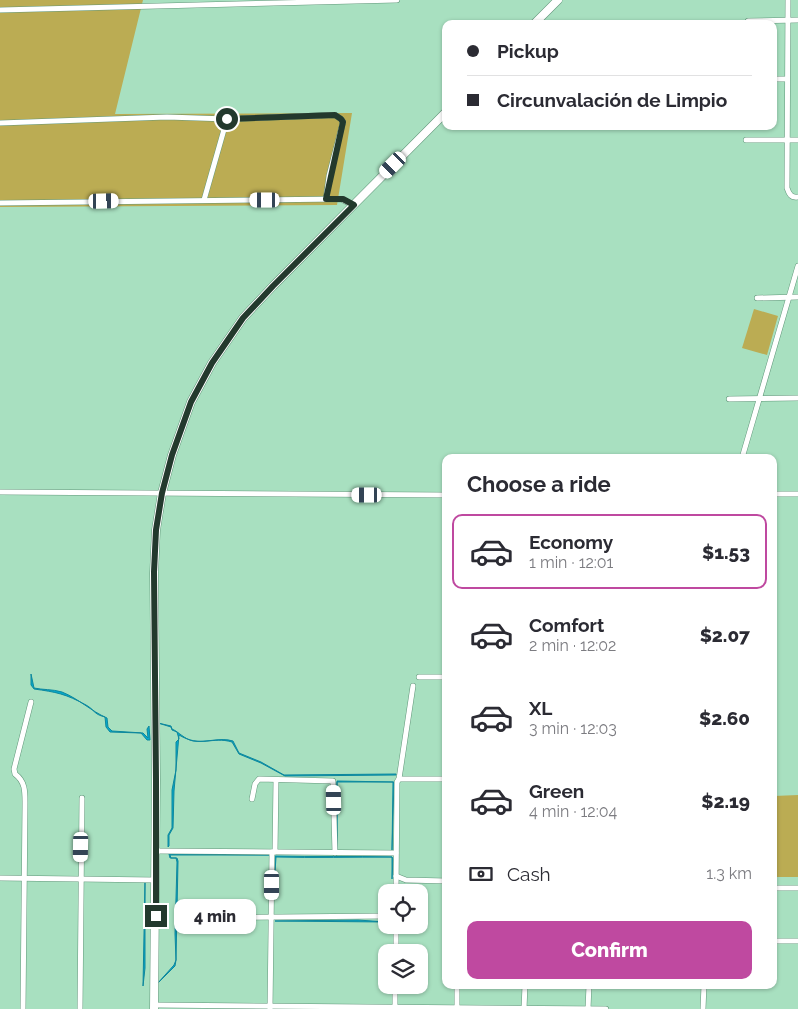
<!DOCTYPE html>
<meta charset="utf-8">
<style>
:root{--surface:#fff;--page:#f2f2f3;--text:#2b2b33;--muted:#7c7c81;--line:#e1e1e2;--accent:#bf49a0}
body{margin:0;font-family:Raleway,sans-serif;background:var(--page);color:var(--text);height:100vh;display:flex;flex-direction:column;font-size:19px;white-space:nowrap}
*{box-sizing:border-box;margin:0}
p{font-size:16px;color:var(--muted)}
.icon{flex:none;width:28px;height:28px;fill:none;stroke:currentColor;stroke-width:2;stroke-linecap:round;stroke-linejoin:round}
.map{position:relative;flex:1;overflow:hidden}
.side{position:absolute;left:442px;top:454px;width:335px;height:535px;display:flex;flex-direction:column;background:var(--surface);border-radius:10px;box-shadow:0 1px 4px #0004}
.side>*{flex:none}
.banner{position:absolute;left:442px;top:20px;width:335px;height:110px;border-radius:10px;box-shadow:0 1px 4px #0004;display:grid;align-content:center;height:110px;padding:0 25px;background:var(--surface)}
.fabs{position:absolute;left:378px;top:884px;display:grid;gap:10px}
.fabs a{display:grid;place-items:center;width:50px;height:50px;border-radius:10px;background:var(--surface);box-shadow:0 1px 4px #0004;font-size:25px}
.end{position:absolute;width:22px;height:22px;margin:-11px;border:6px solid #23392d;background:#fff;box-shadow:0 0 0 2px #fff}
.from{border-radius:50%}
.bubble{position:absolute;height:35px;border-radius:10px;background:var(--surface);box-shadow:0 1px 4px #0004;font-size:16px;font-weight:800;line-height:35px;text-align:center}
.car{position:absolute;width:15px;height:30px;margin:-15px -8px;border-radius:6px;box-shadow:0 0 4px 1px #0007;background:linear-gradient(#fff 24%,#345 0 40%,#fff 0 76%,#345 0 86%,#fff 0)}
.banner b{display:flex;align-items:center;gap:18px;height:48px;font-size:19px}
.banner b+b{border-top:1px solid var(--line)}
.banner i{width:12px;height:12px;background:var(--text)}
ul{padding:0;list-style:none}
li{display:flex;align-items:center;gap:15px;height:75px;margin:0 10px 8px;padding:0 15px;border:2px solid transparent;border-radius:10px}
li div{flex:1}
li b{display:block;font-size:19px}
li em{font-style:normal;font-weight:800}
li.on{border-color:var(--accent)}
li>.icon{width:45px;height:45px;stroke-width:1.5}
h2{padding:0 25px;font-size:22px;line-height:60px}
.pay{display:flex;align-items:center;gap:12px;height:55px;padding:0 25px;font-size:19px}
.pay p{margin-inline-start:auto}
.primary-button{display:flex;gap:10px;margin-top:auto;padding:10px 25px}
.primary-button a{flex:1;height:58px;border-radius:10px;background:var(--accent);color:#fff;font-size:20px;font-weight:800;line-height:58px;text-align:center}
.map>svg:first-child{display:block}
.green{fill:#bbac53}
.water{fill:#05aacd;stroke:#0e889d}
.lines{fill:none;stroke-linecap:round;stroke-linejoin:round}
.minor-casing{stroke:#609679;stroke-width:6}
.highway-casing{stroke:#609679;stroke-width:9}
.minor{stroke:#fff;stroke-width:5}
.highway{stroke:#fff;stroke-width:8}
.route{stroke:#23392d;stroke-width:6}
</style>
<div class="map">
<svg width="798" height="1009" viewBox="0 0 798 1009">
<rect width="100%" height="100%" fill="#a8e0c0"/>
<g class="green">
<polygon points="0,0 143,0 115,114 352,113 337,205 0,207"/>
<polygon points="754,309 778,316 767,355 742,348"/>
<polygon points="798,795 798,877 774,877 774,796"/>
</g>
<g class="water">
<path d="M31,674L34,688C43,690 52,689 62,692C79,699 91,711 107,718L108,727L112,731L143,733L148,738L147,729L149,726L150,740H147L141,733L110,732L106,727L105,717C93,714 95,710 86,705C66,694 56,692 34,689L31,685Z"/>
<path d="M158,723L171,726L172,729C179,732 184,739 193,741C206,743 220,737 233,741L239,753L261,762L284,775L396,774V775L285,776L261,763L239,754L232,742C212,736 201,748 179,735L174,791L173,828L169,835V846L168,847V835L172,828V790L176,770V742L179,739L177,732L172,730L171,727Z"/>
<polygon points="337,781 394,782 392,850 393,782 337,782 337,849"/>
<polygon points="169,854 269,855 170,855 171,858 177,858 178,861 176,960 175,966 157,984 174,965 176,960 175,934 177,862 176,858 170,858"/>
<path d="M275,856C314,857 353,856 392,857L393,859L392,879V857C353,857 314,858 276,857L274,887Z"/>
<polygon points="145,882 145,968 143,986"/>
<polygon points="358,920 386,922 275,921"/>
</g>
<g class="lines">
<g class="minor-casing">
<g id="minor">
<path d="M788,0L787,188C789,194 791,198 798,197"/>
<polyline points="0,10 397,0"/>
<polyline points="748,21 798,20"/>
<polyline points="774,79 787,79"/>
<polyline points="0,123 167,117 227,119 335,115 341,119 343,122 329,176 326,199"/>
<polyline points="746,140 798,140"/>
<polyline points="204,200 227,119"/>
<polyline points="0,203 341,199 353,205"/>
<polyline points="757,298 798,297"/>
<polyline points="729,399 798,398"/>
<polyline points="742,458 798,266"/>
<polyline points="0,492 446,495"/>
<polyline points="774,494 798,494"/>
<polyline points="419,677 446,677"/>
<polyline points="399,779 413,686"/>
<polyline points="252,799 255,784 259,779 333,781 335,853"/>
<polyline points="155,851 396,853"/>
<polyline points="275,852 276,780"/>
<polyline points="396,876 406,880 446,881"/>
<polyline points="0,878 156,880"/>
<polyline points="774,888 798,888"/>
<polyline points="396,892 397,782 399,779 446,779"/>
<polyline points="181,918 386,916"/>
<polyline points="774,941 798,941"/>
<polyline points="396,952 396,925"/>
<polyline points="154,1005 606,1009"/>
<path d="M23,1009L25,806C25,793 26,782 15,774L14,769L31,702"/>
<polyline points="80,1009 82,798"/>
<polyline points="270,1009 272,852"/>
<polyline points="395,1009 395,985"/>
<polyline points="457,1009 457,985"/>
<polyline points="524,1009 525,985"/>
<polyline points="588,1009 589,985"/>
<polyline points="703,1009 704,985"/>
</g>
</g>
<g class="highway-casing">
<g id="highway">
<polyline points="534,24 558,0"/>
<polyline points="154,1009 156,780 154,573 156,530 162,493 172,455 191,402 212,363 243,318 273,286 446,112"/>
</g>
</g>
<use href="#minor" class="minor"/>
<use href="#highway" class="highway"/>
</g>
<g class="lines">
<polyline class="route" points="156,916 156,780 154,572 156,530 162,493 172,455 191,402 212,363 243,318 273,286 354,205 343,199 326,199 343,122 341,119 335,115 227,119"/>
</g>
</svg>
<div class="fabs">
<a><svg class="icon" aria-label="locate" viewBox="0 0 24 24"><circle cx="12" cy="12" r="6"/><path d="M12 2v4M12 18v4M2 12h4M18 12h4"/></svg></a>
<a><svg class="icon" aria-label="layers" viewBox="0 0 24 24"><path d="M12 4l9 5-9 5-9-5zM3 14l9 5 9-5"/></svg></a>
</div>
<i class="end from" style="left:227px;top:119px"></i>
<i class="end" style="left:156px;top:916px"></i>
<div class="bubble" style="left:174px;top:899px;width:82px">4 min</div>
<i class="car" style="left:393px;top:165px;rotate:225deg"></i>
<i class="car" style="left:265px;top:200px;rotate:270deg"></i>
<i class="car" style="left:104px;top:201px;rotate:89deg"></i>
<i class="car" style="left:367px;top:495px;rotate:270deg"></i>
<i class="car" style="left:334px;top:800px;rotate:359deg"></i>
<i class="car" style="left:81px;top:847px;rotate:181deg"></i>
<i class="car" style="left:272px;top:885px;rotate:180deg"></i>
<div class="banner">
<b><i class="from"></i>Pickup</b>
<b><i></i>Circunvalación de Limpio</b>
</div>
<section class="side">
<h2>Choose a ride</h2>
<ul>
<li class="on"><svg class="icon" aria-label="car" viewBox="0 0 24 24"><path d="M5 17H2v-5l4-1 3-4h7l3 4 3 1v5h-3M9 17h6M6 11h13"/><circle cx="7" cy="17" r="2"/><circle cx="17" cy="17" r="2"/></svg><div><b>Economy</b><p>1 min · 12:01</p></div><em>$1.53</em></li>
<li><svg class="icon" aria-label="car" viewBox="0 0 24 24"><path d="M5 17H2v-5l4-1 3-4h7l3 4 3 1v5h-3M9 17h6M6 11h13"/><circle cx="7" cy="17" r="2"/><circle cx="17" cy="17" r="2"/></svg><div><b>Comfort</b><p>2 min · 12:02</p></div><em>$2.07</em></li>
<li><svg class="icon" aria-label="car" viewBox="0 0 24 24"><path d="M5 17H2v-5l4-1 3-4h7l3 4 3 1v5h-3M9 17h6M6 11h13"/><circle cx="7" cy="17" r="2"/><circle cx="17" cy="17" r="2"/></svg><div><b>XL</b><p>3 min · 12:03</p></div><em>$2.60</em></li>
<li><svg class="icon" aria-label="car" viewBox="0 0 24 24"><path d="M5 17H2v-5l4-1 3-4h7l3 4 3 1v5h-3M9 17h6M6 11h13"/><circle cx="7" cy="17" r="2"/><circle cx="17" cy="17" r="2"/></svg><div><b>Green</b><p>4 min · 12:04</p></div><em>$2.19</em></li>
</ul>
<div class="pay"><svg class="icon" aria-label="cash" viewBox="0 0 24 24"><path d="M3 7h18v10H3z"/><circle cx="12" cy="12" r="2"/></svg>Cash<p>1.3 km</p></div>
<div class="primary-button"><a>Confirm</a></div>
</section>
</div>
